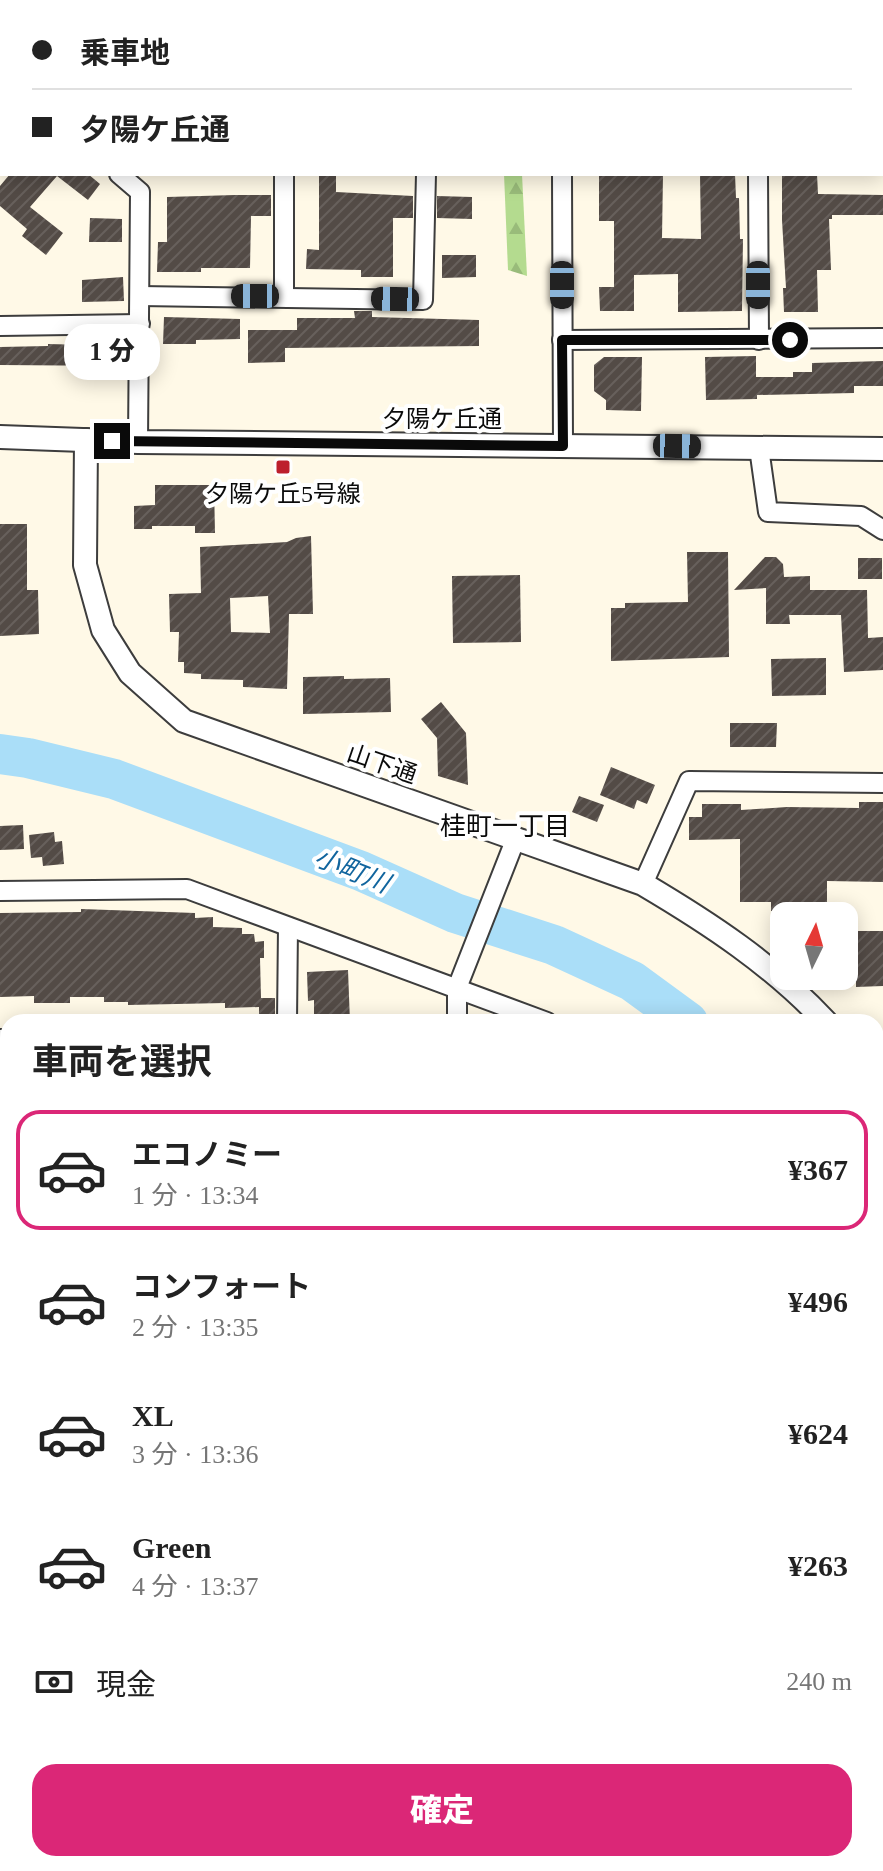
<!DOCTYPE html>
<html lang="ja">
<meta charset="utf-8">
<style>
:root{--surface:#fff;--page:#f2f2f2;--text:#222;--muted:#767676;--line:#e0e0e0;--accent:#db2777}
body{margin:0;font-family:"Times New Roman","Noto Sans JP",serif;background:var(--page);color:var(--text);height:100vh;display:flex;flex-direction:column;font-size:30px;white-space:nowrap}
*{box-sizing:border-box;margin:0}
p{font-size:26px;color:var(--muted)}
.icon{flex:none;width:44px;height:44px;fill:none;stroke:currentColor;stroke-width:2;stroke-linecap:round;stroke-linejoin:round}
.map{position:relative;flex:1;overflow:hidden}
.side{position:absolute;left:0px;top:1014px;width:884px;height:858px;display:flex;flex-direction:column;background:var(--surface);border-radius:24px 24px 0 0;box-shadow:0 4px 20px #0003}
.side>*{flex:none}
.top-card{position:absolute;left:0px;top:0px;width:884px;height:176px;box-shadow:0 4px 20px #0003;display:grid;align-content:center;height:176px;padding:0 32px;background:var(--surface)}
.needle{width:52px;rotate:5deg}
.tools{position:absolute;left:770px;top:902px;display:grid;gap:16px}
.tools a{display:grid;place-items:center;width:88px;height:88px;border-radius:16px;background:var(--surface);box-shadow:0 4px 20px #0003;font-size:40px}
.end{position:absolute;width:36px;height:36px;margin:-18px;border:10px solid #0a0a0a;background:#fff;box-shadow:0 0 0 4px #fff}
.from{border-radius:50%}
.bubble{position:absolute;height:56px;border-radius:24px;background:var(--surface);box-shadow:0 4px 20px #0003;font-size:26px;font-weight:800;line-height:56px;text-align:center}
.car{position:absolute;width:24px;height:48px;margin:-24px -12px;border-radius:10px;box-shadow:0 0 6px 2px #0007;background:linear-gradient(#222 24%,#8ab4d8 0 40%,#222 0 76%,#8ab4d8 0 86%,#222 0)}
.top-card b{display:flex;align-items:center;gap:28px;height:76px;font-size:30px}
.top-card b+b{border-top:2px solid var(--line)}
.top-card i{width:20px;height:20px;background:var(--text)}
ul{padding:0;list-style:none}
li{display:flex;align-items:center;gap:24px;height:120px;margin:0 16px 12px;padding:0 16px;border:4px solid transparent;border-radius:24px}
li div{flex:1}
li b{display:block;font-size:30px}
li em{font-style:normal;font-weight:800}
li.on{border-color:var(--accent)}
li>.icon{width:72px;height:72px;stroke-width:1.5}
h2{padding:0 32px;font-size:36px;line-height:96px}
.pay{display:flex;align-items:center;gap:20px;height:88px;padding:0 32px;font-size:30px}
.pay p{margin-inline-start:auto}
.cta{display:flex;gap:16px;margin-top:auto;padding:16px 32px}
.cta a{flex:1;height:92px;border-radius:24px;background:var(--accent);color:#fff;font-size:32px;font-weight:800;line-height:92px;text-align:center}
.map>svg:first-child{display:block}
.forest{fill:url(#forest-firs)}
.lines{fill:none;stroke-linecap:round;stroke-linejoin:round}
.river{stroke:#aadef8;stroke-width:40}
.building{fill:url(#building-hatch);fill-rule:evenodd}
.minor-casing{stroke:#3d3d3d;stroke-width:22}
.tertiary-casing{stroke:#3d3d3d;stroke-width:26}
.minor{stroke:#fff;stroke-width:18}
.tertiary{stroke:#fff;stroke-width:22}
.route{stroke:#0a0a0a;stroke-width:10}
.poi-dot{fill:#bd1f2c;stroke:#fff;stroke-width:3}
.labels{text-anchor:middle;stroke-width:8;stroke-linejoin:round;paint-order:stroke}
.street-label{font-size:24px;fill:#0a0a0a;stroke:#fff}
.poi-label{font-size:24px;fill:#0a0a0a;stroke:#fff}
.neighbourhood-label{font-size:26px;fill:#0a0a0a;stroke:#fff}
.water-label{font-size:26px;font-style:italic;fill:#11659e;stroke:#fff}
</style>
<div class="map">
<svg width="883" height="1871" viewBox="0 0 883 1871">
<defs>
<pattern id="forest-firs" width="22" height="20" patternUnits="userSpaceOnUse" patternTransform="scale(2)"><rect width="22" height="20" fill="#b4db8f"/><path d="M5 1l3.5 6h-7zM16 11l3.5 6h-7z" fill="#99bb7a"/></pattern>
<pattern id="building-hatch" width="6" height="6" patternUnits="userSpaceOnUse" patternTransform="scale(2)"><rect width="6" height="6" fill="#534b46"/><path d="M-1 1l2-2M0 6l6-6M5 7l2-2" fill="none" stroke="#67605c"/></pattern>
</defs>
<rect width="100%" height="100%" fill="#fff9e7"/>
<polygon class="forest" points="504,174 522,174 527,276 508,270"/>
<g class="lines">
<g class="river">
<polyline points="0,754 28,758 114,779 361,871 455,913 554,945 632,981 688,1022"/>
<polyline points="876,1227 883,1238"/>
</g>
</g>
<g class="building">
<polygon points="10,174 88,174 100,184 88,200 57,176 30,207 63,233 46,255 22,236 27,229 0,206 0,186"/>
<polygon points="319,174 336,174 336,192 413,196 413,218 393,218 393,277 361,277 361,270 306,269 307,249 319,250"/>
<polygon points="599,174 663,174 662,238 701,239 700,174 735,174 736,198 739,198 740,239 743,239 742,311 678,312 678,274 634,275 634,311 600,311 599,287 614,287 614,221 599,221"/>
<polygon points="782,174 817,174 818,194 883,195 883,215 832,215 832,219 829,219 831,270 817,270 818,312 784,312 783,288 786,288 782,220"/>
<polygon points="235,195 271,195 271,216 251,216 250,268 201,268 201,272 157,272 158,242 167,242 167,197"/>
<polygon points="437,196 472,197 472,219 437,218"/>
<polygon points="90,218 122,219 122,242 89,242"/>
<polygon points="442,255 476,255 476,277 442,278"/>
<polygon points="123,277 124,301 82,302 82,280"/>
<polygon points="354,311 372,311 372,317 479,320 479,346 285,348 285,362 248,363 248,330 297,330 297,318 355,318"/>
<polygon points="164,317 240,319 240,339 196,340 196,344 163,344"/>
<polygon points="48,344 126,346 126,366 0,365 0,347 48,346"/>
<polygon points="756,356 756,377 793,377 793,372 812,372 812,363 883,361 883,386 854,386 854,393 757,395 757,399 706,400 705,357"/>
<polygon points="604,357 642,357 641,411 606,410 606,400 594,391 594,365"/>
<polygon points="155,485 214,485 215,533 195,533 195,526 152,526 152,529 134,529 134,506 155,505"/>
<polygon points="0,524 27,524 27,590 38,590 39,634 0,636"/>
<path d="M311,536L313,614H289L287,689L243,687V680L201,679V674L184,673V662H178L179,632H170L169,594L201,593L200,547L287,542L296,538ZM268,596L270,633L231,632L230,598Z"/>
<polygon points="687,552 728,552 729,657 611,661 611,608 625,608 625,603 688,602"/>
<polygon points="765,557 776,557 783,564 784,577 810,576 810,590 867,590 868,638 883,637 883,670 844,672 841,615 789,615 790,624 766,624 766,588 734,590"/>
<rect x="858" y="558" width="24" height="21"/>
<polygon points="520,575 521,642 453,643 452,576"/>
<polygon points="826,658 826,695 772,696 771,659"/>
<polygon points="344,676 344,679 390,678 391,712 303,714 303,677"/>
<polygon points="441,702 466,733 468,785 438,776 437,738 421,719"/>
<polygon points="730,723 777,723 776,747 730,747"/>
<polygon points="611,767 655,785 647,804 637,800 634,809 600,795"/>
<polygon points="579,796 604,805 597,822 572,812"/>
<polygon points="859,802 883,802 883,882 827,881 827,916 807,916 807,911 771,911 771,902 740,902 740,839 689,840 689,817 702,817 702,804 741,804 741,810 787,807 859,808"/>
<polygon points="23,825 24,849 0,850 0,826"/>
<polygon points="54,832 55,842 62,841 64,864 43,866 42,857 31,858 29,835"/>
<polygon points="81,909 195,913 195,918 213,917 213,927 242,928 242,934 254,934 255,942 264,941 264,958 260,958 261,998 275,998 275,1019 259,1019 259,1007 225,1008 225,1003 128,1005 128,1002 104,1002 104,997 70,997 70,1003 34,1003 34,996 0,997 0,913 81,912"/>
<polygon points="844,931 883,931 883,986 856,987 856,982 844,982"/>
<polygon points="348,970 350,1022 314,1022 314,1000 308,1001 307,972"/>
</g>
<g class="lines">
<g class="minor-casing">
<g id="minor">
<polyline points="133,0 135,2"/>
<polyline points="357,0 359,2"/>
<polyline points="757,0 757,2"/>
<polyline points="29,2 31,0"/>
<polyline points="556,2 612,0"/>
<polyline points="0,36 2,33"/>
<polyline points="0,73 2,74"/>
<polyline points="119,174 140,192 138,442"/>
<polyline points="284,174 284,296"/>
<polyline points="562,174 563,446"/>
<polyline points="758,174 759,340"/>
<polyline points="140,296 423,300 426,174"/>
<polyline points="0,326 140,324"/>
<polyline points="562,340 883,338"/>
<polyline points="759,448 768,512 861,516 883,530"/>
<polyline points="643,884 689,781 883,783"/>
<polyline points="0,891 187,889 547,1022"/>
<polyline points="287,1022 288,927"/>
<polyline points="457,1022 457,988 516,838"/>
<polyline points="0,1039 8,1039"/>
<polyline points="0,1174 8,1174"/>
<polyline points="0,1299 8,1299"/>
<polyline points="876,1375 883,1390"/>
<polyline points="876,1493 883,1493"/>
<polyline points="0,1495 8,1495"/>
<polyline points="876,1591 883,1591"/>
<polyline points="0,1660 8,1660"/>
<polyline points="876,1820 883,1820"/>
<polyline points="0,1824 8,1824"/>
<polyline points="206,1864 206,1871"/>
<polyline points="468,1864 468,1871"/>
<polyline points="613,1864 613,1871"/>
<polyline points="758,1864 758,1871"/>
</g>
</g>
<g class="tertiary-casing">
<g id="tertiary">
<polyline points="0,437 138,442 883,449"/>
<path d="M86,440L85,565L103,630L130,673L184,721L643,884C709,923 773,965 826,1022"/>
<polyline points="876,1076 883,1085"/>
</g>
</g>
<use href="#minor" class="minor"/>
<use href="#tertiary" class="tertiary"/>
</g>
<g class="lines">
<polyline class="route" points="112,441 563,446 562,340 790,340"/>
</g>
<rect class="poi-dot" x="275" y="459" width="16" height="16" rx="4"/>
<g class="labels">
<g class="street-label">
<text x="442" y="427">夕陽ケ丘通</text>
<text transform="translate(382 764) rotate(19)" y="8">山下通</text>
</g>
<g class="poi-label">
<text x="283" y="502">夕陽ケ丘5号線</text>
</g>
<g class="neighbourhood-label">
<text x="505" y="835">桂町一丁目</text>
</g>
<g class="water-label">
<text transform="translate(352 870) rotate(22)" y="9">小町川</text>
</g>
</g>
</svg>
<div class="tools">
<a><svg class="needle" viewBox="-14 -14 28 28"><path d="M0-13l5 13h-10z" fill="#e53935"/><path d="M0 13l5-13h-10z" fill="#767676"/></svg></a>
</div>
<i class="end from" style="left:790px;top:340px"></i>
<i class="end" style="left:112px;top:441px"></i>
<div class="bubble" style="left:64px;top:324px;width:96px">1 分</div>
<i class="car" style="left:562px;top:285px;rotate:180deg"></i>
<i class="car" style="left:758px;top:285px;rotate:180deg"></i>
<i class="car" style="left:255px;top:296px;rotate:270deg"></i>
<i class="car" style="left:395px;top:299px;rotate:271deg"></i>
<i class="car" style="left:677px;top:446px;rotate:91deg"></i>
<div class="top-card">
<b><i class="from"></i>乗車地</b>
<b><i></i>夕陽ケ丘通</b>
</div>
<section class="side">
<h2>車両を選択</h2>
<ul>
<li class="on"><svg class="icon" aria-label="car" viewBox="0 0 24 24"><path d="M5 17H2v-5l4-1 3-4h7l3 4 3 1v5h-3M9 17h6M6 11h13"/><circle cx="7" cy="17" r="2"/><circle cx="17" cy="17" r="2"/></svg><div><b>エコノミー</b><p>1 分 · 13:34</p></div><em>¥367</em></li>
<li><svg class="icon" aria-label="car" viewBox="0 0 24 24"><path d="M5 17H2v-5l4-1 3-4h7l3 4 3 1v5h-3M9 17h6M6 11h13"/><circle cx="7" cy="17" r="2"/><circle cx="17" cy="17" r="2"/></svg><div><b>コンフォート</b><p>2 分 · 13:35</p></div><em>¥496</em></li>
<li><svg class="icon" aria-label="car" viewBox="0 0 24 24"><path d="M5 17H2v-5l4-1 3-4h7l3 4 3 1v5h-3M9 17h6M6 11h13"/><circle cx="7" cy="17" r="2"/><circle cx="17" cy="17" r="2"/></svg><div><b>XL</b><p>3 分 · 13:36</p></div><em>¥624</em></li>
<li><svg class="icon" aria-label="car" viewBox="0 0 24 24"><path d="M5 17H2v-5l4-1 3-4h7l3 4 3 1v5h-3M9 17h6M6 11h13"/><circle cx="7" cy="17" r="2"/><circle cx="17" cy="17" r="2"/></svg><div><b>Green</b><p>4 分 · 13:37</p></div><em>¥263</em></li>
</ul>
<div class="pay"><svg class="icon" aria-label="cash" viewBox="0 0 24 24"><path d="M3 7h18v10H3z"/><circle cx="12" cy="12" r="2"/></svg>現金<p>240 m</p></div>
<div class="cta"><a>確定</a></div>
</section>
</div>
